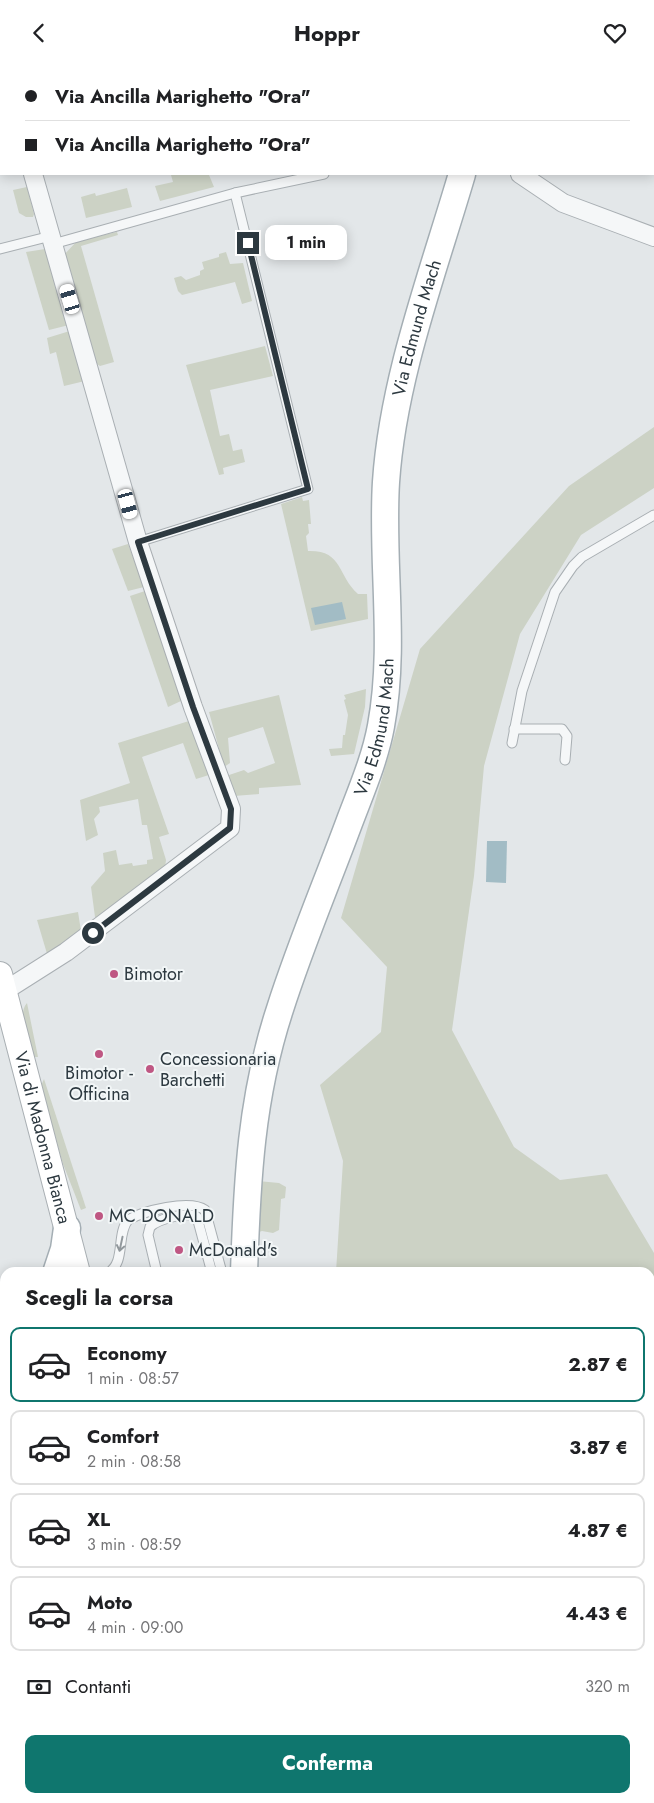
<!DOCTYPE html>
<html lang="it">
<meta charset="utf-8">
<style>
:root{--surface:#fff;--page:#f2f2f2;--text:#202124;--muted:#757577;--line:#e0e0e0;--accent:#0f766e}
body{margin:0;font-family:Jost,sans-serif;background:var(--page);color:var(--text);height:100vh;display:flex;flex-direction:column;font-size:19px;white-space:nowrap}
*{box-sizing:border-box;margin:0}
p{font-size:16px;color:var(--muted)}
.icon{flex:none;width:28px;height:28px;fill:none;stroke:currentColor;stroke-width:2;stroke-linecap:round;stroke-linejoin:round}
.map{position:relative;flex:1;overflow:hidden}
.drawer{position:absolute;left:0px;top:1202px;width:655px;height:536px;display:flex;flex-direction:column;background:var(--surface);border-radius:15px 15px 0 0;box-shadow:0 2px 12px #0003}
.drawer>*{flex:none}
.top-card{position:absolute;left:0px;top:0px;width:655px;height:110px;box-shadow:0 2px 12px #0003;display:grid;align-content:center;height:110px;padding:0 25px;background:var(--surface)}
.end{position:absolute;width:22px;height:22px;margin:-11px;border:6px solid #2d3940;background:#fff;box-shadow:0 0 0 2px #fff}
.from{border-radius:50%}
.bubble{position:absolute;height:35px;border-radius:10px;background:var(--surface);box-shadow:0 2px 12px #0003;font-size:16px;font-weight:700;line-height:35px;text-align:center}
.car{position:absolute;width:15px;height:30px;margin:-15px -8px;border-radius:6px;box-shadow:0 0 4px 1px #0007;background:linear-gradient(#fff 24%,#345 0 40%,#fff 0 76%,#345 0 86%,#fff 0)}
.top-card b{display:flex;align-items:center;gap:18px;height:48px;font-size:19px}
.top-card b+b{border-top:1px solid var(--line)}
.top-card i{width:12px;height:12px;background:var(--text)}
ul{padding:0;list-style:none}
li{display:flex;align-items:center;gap:15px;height:75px;margin:0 10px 8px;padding:0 15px;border:2px solid var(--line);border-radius:10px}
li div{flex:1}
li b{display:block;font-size:19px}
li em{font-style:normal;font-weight:700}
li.on{border-color:var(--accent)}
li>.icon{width:45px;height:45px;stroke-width:1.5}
h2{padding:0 25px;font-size:22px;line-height:60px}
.pay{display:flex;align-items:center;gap:12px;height:55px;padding:0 25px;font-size:19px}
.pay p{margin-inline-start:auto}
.cta{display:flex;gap:10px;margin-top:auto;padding:10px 25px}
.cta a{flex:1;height:58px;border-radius:10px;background:var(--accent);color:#fff;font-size:20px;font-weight:700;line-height:58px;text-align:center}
header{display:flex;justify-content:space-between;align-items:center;height:65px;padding:0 25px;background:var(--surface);font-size:22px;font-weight:700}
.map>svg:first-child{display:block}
.green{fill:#ccd2c5}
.water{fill:#a2bcc5}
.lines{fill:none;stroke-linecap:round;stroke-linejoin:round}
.service-casing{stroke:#a9afb3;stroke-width:11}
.minor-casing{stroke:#a9afb3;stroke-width:20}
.secondary-casing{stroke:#a9afb3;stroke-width:26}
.primary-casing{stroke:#a4aeb4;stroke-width:29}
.service{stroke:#f5f7f8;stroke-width:9}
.minor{stroke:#f5f7f8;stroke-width:18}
.secondary{stroke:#fff;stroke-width:24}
.primary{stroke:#fff;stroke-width:26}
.oneway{stroke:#91989c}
.route{stroke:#2d3940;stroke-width:6}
.poi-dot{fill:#bf5783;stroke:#f2f6f7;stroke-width:2}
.labels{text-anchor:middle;stroke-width:4;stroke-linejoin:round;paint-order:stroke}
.street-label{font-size:18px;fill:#2d3940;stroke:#f2f6f7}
.poi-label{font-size:18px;fill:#2d3940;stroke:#f2f6f7;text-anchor:start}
</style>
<header><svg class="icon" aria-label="back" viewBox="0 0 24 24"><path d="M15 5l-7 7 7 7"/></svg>Hoppr<svg class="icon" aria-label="heart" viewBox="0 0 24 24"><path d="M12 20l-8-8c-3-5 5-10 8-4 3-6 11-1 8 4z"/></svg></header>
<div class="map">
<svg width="654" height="1738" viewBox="0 0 654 1738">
<rect width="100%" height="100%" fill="#e3e7e9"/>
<g class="green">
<polygon points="177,109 213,109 209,110 214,122 160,136 155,121 173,117 171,110"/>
<polygon points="27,122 34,149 33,152 26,152 19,148 13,125"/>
<polygon points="127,123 132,142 86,153 81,132 95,128 96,131"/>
<polygon points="117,167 118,170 81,181 114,297 100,301 94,297 63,191 77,176"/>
<polygon points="45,184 69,260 49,265 26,187"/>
<polygon points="226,187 230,199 243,198 252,236 242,239 235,217 182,230 178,226 174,213 181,211 186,215 200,210 200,206 204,204 202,197 219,192 219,189"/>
<polygon points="73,265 89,315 64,321 56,287 50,289 47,273"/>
<polygon points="265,281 273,311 210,325 220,371 229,369 233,386 242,384 245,397 223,403 224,409 219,410 186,300"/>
<polygon points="654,362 654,423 581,470 520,569 484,701 474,811 452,965 514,1082 560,1115 607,1109 654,1188 654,1378 650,1380 650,1208 336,1207 343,1096 320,1020 381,967 387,902 341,853 420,584 569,421"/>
<path d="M302,432L303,436L309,435L311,459H308L309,468L306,471L308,486C343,485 337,510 358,529H367L368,554L311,566L281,439Z"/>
<polygon points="128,479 144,522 128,526 112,484"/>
<polygon points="145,526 181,636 168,642 130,531"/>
<polygon points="366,624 365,642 354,689 331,691 329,684 342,683 343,670 345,670 348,650 344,635 346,634 344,630"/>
<polygon points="279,630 301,720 259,723 259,729 234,731 226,711 244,705 248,708 275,698 263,662 228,673 230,698 224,702 209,647"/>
<polygon points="189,656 209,710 196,714 183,678 142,692 169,769 159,772 166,795 165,803 101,854 95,852 91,822 105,806 103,788 116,785 119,800 132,798 133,801 147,799 147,795 153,794 147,760 142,760 138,734 99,742 100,747 94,754 98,770 86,776 80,735 130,718 118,678"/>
<polygon points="78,847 81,866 48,892 37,855"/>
<path d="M27,938L38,992H33C29,978 16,950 27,938Z"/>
<polygon points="44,1014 86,1143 81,1145 63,1099 41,1021"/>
<polygon points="258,1116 279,1118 286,1122 285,1133 281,1134 279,1165 273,1168 262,1166 256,1168"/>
<polygon points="0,1310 5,1319 5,1384 0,1376"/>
<polygon points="5,1687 5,1734 90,1734 91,1738 0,1738 0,1688"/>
<rect x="305" y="1734" width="289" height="4"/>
</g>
<g class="water">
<polygon points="342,537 346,554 315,560 311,543"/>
<polygon points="487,776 507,776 506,818 486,817"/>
</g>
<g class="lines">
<g class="service-casing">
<g id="service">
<polyline points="324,0 325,1"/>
<polyline points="446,0 447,1"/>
<polyline points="53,179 235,128 324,109"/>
<polyline points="0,184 51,171"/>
<polyline points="138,477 308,424 235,128"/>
<polyline points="514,664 562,664 567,671 565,695"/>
<polyline points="512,678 522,626 555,527 573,501 582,492 654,450"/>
<path d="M108,1208C126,1198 116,1169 128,1155C143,1146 190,1134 205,1145L222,1208"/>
<path d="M157,1208L148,1170L150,1162C158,1154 188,1146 197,1152L212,1208"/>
<polyline points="0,1657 5,1657"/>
<polyline points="166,1734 166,1738"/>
</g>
</g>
<g class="minor-casing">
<g id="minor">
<polyline points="3,0 3,1"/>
<polyline points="520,109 563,138 654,172"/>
<polyline points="3,927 66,887 230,763 231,744 193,642 138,477 33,109"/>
<polyline points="650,1314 654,1312"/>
<polyline points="0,1500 5,1499"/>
<polyline points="650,1542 654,1524"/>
<polyline points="584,1734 584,1738"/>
<polyline points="527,1738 527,1734"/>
</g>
</g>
<g class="secondary-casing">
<g id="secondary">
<path id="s1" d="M0,909L78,1208"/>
<polyline points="293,1734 294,1738"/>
</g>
</g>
<g class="primary-casing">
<g id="primary">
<polyline points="481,1 481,0"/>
<polyline points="56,1208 64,1184 67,1163"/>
<path id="s2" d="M244,1208C247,1116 251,1032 280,944C300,881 326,820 349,758C361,726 375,694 381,661C396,580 381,498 386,417C393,313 433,208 462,109"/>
<polyline points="0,1238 5,1238"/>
<polyline points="0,1277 5,1285"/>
<polyline points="0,1301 5,1309"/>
</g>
</g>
<use href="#service" class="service"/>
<use href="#minor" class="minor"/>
<use href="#secondary" class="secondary"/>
<use href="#primary" class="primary"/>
</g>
<defs><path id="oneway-shaft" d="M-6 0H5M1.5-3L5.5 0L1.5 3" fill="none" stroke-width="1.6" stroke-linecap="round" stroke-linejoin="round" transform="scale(1.25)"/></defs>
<use class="oneway" href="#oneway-shaft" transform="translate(121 1179) rotate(102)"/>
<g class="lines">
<polyline class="route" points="93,868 230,763 231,744 193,642 138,477 308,424 248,178"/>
</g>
<g class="poi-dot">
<circle cx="114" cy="909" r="5"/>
<circle cx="99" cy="989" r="5"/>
<circle cx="150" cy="1004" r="5"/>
<circle cx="99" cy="1151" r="5"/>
<circle cx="179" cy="1185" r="5"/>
</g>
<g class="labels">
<g class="street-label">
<text dy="6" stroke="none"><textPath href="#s2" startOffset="970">Via Edmund Mach</textPath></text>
<text dy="6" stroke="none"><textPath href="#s2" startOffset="566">Via Edmund Mach</textPath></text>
<text dy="6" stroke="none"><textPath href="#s1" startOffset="169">Via di Madonna Bianca</textPath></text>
</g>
<g class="poi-label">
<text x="124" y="915">Bimotor</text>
<text x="160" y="1000">Concessionaria<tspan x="160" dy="21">Barchetti</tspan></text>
<text x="99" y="1014" text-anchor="middle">Bimotor -<tspan x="99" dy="21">Officina</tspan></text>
<text x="109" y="1157">MC DONALD</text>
<text x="189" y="1191">McDonald's</text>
</g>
</g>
</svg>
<i class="end from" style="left:93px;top:868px"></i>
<i class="end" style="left:248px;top:178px"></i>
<div class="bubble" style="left:265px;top:160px;width:82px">1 min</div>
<i class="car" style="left:70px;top:234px;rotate:343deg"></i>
<i class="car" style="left:128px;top:439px;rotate:165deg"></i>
<div class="top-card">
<b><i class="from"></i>Via Ancilla Marighetto &quot;Ora&quot;</b>
<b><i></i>Via Ancilla Marighetto &quot;Ora&quot;</b>
</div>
<section class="drawer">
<h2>Scegli la corsa</h2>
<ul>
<li class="on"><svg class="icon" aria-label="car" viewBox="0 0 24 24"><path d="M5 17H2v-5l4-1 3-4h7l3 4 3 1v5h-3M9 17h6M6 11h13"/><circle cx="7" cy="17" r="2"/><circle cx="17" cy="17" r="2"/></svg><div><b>Economy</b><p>1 min · 08:57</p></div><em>2.87 €</em></li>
<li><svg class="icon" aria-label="car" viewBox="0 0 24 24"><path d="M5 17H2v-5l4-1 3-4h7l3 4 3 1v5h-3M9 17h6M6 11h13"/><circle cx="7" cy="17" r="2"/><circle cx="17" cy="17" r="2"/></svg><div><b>Comfort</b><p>2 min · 08:58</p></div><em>3.87 €</em></li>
<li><svg class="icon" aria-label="car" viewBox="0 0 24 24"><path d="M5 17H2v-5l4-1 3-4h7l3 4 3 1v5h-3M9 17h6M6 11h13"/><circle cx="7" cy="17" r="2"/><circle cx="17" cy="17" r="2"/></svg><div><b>XL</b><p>3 min · 08:59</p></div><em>4.87 €</em></li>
<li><svg class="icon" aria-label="car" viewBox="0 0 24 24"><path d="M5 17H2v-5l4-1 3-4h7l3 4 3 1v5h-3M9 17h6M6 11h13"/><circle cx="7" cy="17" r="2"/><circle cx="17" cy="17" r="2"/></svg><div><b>Moto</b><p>4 min · 09:00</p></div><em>4.43 €</em></li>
</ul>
<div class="pay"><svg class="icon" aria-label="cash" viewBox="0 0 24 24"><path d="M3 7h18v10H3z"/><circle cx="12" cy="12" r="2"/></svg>Contanti<p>320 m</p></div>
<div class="cta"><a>Conferma</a></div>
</section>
</div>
